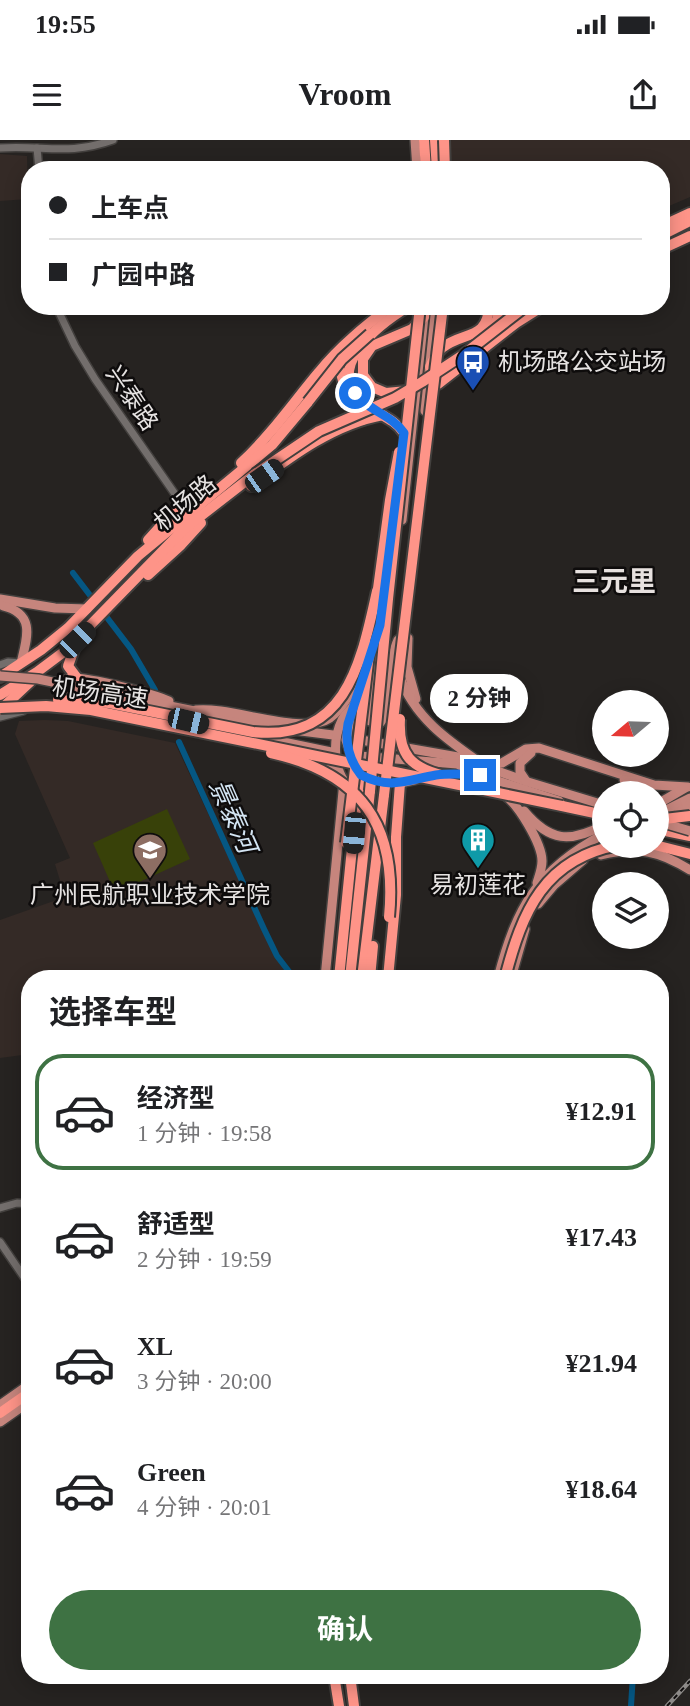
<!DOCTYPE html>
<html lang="zh">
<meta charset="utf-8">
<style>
:root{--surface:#fff;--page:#f6f6f6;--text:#202124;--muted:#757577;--line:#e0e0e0;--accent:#3e7243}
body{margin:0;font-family:"Times New Roman","Noto Sans SC",serif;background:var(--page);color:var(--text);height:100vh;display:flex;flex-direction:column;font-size:26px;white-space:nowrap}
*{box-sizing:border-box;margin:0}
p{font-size:23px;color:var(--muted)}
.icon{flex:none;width:38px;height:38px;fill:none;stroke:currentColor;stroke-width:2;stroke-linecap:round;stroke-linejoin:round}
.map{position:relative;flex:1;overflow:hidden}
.sheet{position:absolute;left:21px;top:830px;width:648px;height:714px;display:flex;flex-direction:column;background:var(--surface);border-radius:28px;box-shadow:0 4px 18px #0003}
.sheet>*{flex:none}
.top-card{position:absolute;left:21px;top:21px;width:649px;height:154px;border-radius:28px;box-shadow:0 4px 18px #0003;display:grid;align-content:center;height:154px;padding:0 28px;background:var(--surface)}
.needle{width:46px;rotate:251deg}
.tools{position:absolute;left:592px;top:550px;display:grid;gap:14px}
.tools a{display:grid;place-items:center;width:77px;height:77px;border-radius:50%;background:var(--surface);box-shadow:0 4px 18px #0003;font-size:35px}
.end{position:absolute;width:32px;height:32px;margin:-16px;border:9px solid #1a73e8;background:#fff;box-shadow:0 0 0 4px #fff}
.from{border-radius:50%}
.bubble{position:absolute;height:49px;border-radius:24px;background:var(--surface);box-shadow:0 4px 18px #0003;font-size:23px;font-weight:700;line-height:49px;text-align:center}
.car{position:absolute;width:21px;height:42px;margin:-21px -10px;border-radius:9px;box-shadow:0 0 5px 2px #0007;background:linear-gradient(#222 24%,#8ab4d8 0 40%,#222 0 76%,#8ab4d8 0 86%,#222 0)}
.top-card b{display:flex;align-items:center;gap:24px;height:66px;font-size:26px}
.top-card b+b{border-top:2px solid var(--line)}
.top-card i{width:18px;height:18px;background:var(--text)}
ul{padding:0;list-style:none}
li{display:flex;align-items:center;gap:21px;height:116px;margin:0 14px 10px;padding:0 14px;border:4px solid transparent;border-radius:28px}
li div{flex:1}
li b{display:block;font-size:26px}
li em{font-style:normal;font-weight:700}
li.active{border-color:var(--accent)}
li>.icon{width:63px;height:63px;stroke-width:1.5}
h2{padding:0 28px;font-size:32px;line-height:84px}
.action{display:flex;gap:14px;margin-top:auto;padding:14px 28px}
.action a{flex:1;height:80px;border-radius:42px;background:var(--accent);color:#fff;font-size:28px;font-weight:700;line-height:80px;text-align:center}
.status{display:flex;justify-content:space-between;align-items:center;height:49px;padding:0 35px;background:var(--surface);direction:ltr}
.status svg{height:19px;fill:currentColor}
header{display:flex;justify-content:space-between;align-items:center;height:91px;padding:0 28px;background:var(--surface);font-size:32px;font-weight:700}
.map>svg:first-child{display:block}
.built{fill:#342a26}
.green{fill:#384109}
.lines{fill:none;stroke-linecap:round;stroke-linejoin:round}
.canal{stroke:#055783;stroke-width:6}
.minor-casing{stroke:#43403e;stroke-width:10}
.major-casing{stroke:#43403e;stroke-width:12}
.highway-casing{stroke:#43403e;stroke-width:14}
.minor{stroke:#736e6c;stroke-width:7}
.major{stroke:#c6857d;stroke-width:9}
.highway{stroke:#fe9488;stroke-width:10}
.rail-casing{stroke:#8d8a88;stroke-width:4.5}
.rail{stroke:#0e0c0c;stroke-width:2;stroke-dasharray:5;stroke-linecap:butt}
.major-bridge-casing{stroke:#43403e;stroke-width:12;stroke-linecap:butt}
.highway-bridge-casing{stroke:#43403e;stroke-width:14;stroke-linecap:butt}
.major-bridge{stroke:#c6857d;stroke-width:9}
.highway-bridge{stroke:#fe9488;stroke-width:10}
.route{stroke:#1a73e8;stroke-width:9}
.labels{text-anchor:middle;stroke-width:5;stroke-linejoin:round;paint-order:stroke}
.poi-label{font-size:24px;fill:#e6e3e2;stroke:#0e0c0c}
.street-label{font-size:24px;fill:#e6e3e2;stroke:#0e0c0c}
.water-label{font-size:26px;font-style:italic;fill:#d4e5f3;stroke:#0e0c0c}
.quarter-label{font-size:28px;font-weight:bold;fill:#e7e1df;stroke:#0e0c0c}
</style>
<div class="status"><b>19:55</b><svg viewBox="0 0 49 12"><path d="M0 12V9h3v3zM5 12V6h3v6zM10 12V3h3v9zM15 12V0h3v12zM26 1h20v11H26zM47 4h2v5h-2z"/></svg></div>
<header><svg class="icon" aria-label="menu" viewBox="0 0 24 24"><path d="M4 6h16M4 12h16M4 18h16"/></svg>Vroom<svg class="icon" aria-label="share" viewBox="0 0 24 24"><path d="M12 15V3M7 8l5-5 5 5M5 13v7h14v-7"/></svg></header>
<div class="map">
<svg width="690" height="1566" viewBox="0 0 690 1566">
<rect width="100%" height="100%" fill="#262321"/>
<g class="built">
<polygon points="448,0 690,0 690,57 662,69 662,30 453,30"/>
<polygon points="0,14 27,16 28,59 0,61"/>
<polygon points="45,580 68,581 175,603 275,817 292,838 30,838 30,914 0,918 0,780 65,757 55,724 70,718 15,594 19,581"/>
</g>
<polygon class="green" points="167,669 190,719 115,753 93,703"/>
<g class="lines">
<g class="canal">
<polyline points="73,433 131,509 155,550"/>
<polyline points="179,602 264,789 277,816 294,838"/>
<polyline points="631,1566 633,1535"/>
</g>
<g class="minor-casing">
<g id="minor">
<path d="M0,8C44,5 68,16 113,0"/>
<polyline points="37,8 39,30"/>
<polyline points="56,166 75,206 95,239 184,367"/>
<polyline points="0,525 8,522 21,523"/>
<polyline points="0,577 23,571"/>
<polyline points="0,1068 17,1063 30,1064"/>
<polyline points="0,1102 30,1146"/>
</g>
</g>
<g class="major-casing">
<g id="major">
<polyline points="415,0 417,30"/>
<polyline points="425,271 436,166"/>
<polyline points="402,380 424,177"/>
<polyline points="0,459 55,468 87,469"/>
<path d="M3,466C36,474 27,498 21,523"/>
<polyline points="408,498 407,527 416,559"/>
<path d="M374,520L367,572L370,581L380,583C393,569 387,523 398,500"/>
<polyline points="371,526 383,497"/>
<path d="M399,535C414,577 447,600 482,624"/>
<path d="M87,557L62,554L57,549L58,544C62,540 66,539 73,538C91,538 152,553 169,561"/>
<polyline points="140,560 279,588"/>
<path d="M196,570C230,566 303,596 330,578C346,566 357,541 365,524"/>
<polyline points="352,570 346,600 355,627"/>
<polyline points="293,590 333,595"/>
<polyline points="250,595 331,612"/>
<polyline points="361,600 458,617 528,642 604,665"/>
<polyline points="359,616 457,624 480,635 559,661"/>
<polyline points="300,618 327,626 340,637"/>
<polyline points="487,624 502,623 526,609 539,608 654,645 688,647"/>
<polyline points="440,635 480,635"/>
<polyline points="365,637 400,643 423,638"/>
<polyline points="624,640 634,646 637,653"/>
<polyline points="526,641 520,632 520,623 531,613"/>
<path d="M503,654C518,663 542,704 542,721C542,729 539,736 537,743"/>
<polyline points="656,665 685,648"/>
<path d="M524,671C550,702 570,703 604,685"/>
<polyline points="656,675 690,658"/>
<polyline points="673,677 690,664"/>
<path d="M601,715C637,706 660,711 690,730"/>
<polyline points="538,764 554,745 583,720"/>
<path d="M325,838L344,641C333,624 333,598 342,580C345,574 350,571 353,566C357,560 360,552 363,545"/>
<path d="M498,838C517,766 537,730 604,694"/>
<polyline points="511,838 525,789"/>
<polyline points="0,1265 30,1244"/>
<polyline points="0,1282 30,1261"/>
</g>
</g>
<g class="highway-casing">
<g id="highway">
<polyline points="424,0 426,30"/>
<polyline points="435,0 437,30"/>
<polyline points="662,86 690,73"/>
<polyline points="662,95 690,81"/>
<polyline points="662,109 690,96"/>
<polyline points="487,193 497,180 500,166"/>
<polyline points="333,220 340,230 347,255 362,280"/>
<path d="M430,227C433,220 436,213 442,208C462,191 488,201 489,166"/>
<polyline points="438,244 516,183 543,166"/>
<polyline points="407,251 386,253 372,247 363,235 363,219 372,206 412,189 424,177 425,166"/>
<path d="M404,293C394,278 378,275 364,264C320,228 381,183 409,166"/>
<path d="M241,323C271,295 293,263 319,232C339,207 365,186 391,166"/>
<path d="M251,346C290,317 333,284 383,275"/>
<polyline points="148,400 166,380 194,361"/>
<polyline points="148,435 181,405 201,383"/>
<polyline points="76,504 68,526 77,538"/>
<polyline points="0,537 41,510 68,488 138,416 272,305 308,262"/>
<polyline points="0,555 37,532 65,511 184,389 255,334"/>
<polyline points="0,570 31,541"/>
<polyline points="562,666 604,675"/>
<polyline points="656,689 690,696"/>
<polyline points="655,705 690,714"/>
<polyline points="339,838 357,658 361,635"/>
<polyline points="350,838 370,651"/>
<polyline points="362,838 384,655"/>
<polyline points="370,838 373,806"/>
<polyline points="388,838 396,755 396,697 400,643"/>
<polyline points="0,1273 30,1252"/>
<polyline points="334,1535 339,1566"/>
<polyline points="350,1535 354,1566"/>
</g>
</g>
<use href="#minor" class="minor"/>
<use href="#major" class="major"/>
<use href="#highway" class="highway"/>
<g class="rail-casing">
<polyline id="rail" points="667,1566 690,1541"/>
</g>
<use href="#rail" class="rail"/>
<g class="major-bridge-casing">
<g id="major-bridge">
<polyline points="0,536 38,539 140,560"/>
<polyline points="656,681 690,691"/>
</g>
</g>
<g class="highway-bridge-casing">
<g id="highway-bridge">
<polyline points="444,0 445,30"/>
<polyline points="308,262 342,219 370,194"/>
<polyline points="255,334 319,291 395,258 422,242 463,215 526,166"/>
<polyline points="377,456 390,360 399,312"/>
<path d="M58,560L109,563L253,592C347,602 361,522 377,451"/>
<polyline points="0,568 46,566 91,570 562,666"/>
<path d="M400,579C398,615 411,628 445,636"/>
<path d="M271,613C360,633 398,684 389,777"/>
<polyline points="370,651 388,459 420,166"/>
<polyline points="384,655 443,166"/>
<polyline points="602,674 604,675"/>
<polyline points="656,680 690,676"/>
<polyline points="346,703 370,506"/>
<path d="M505,838C522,772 544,718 619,705"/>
</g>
</g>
<use href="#major-bridge" class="major-bridge"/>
<use href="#highway-bridge" class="highway-bridge"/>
</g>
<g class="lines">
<path class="route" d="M355,253C368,271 391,274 404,293L380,485L348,584C345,602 349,620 361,635C391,650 407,640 436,635C451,633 465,634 480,635"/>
</g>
<defs>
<g id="bus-pin" transform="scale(1.75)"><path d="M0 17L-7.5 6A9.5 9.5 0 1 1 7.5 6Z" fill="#1a4fb4" stroke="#0e0c0c"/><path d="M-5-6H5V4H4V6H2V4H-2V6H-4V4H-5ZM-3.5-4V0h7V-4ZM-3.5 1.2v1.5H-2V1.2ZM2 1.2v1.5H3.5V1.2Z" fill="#fff"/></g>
<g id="building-pin" transform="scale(1.75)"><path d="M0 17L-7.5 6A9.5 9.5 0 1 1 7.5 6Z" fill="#0f9aa8" stroke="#0e0c0c"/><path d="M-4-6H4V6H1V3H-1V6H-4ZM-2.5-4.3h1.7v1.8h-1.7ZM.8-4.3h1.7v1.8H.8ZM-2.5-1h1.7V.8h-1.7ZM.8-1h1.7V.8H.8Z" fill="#fff"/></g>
<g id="university-pin" transform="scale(1.75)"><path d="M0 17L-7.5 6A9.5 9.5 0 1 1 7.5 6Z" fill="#8d6e63" stroke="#0e0c0c"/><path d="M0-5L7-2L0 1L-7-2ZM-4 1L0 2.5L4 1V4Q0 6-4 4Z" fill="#fff"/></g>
</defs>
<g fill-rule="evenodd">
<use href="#bus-pin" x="473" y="222"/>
<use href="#building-pin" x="478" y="700"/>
<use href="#university-pin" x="150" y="710"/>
</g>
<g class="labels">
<g class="poi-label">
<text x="498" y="230" text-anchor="start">机场路公交站场</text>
<text x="478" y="753">易初莲花</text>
<text x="150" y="763">广州民航职业技术学院</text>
</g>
<g class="street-label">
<text transform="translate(132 258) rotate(56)" y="8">兴泰路</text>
<text transform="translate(185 363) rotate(-40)" y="8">机场路</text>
<text transform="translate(100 553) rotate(8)" y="8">机场高速</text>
</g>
<g class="water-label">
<text transform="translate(233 676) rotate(66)" y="9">景泰河</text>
</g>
<g class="quarter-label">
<text x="614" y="451">三元里</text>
</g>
</g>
</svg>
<div class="tools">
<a><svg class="needle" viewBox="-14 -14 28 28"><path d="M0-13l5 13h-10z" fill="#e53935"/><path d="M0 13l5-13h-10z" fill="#757577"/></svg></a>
<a><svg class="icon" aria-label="locate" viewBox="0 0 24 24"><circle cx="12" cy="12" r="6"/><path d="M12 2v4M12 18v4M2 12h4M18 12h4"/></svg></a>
<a><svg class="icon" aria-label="layers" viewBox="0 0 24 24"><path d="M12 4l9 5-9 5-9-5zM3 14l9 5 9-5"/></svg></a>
</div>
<i class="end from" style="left:355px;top:253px"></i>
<i class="end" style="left:480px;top:635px"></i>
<div class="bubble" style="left:430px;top:534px;width:98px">2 分钟</div>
<i class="car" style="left:264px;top:336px;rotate:55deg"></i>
<i class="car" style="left:77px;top:500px;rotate:45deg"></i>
<i class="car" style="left:188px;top:581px;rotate:103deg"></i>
<i class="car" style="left:354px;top:693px;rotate:185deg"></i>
<div class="top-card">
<b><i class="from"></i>上车点</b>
<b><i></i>广园中路</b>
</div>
<section class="sheet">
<h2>选择车型</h2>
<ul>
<li class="active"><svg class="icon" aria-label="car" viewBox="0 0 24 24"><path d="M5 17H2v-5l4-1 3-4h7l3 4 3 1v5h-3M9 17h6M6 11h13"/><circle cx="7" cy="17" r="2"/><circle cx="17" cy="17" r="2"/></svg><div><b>经济型</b><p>1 分钟 · 19:58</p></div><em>¥12.91</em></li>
<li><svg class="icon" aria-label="car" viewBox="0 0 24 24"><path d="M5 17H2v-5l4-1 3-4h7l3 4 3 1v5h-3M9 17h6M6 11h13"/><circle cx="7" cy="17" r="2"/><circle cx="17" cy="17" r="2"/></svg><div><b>舒适型</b><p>2 分钟 · 19:59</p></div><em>¥17.43</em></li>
<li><svg class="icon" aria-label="car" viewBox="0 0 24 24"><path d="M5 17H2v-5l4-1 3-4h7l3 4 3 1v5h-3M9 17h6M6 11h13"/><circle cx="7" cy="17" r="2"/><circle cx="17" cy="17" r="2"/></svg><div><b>XL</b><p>3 分钟 · 20:00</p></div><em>¥21.94</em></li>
<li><svg class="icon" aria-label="car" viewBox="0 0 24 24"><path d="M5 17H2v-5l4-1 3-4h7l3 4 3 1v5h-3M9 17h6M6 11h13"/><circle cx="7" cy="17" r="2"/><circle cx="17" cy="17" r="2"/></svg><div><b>Green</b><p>4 分钟 · 20:01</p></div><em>¥18.64</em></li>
</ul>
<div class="action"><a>确认</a></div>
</section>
</div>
